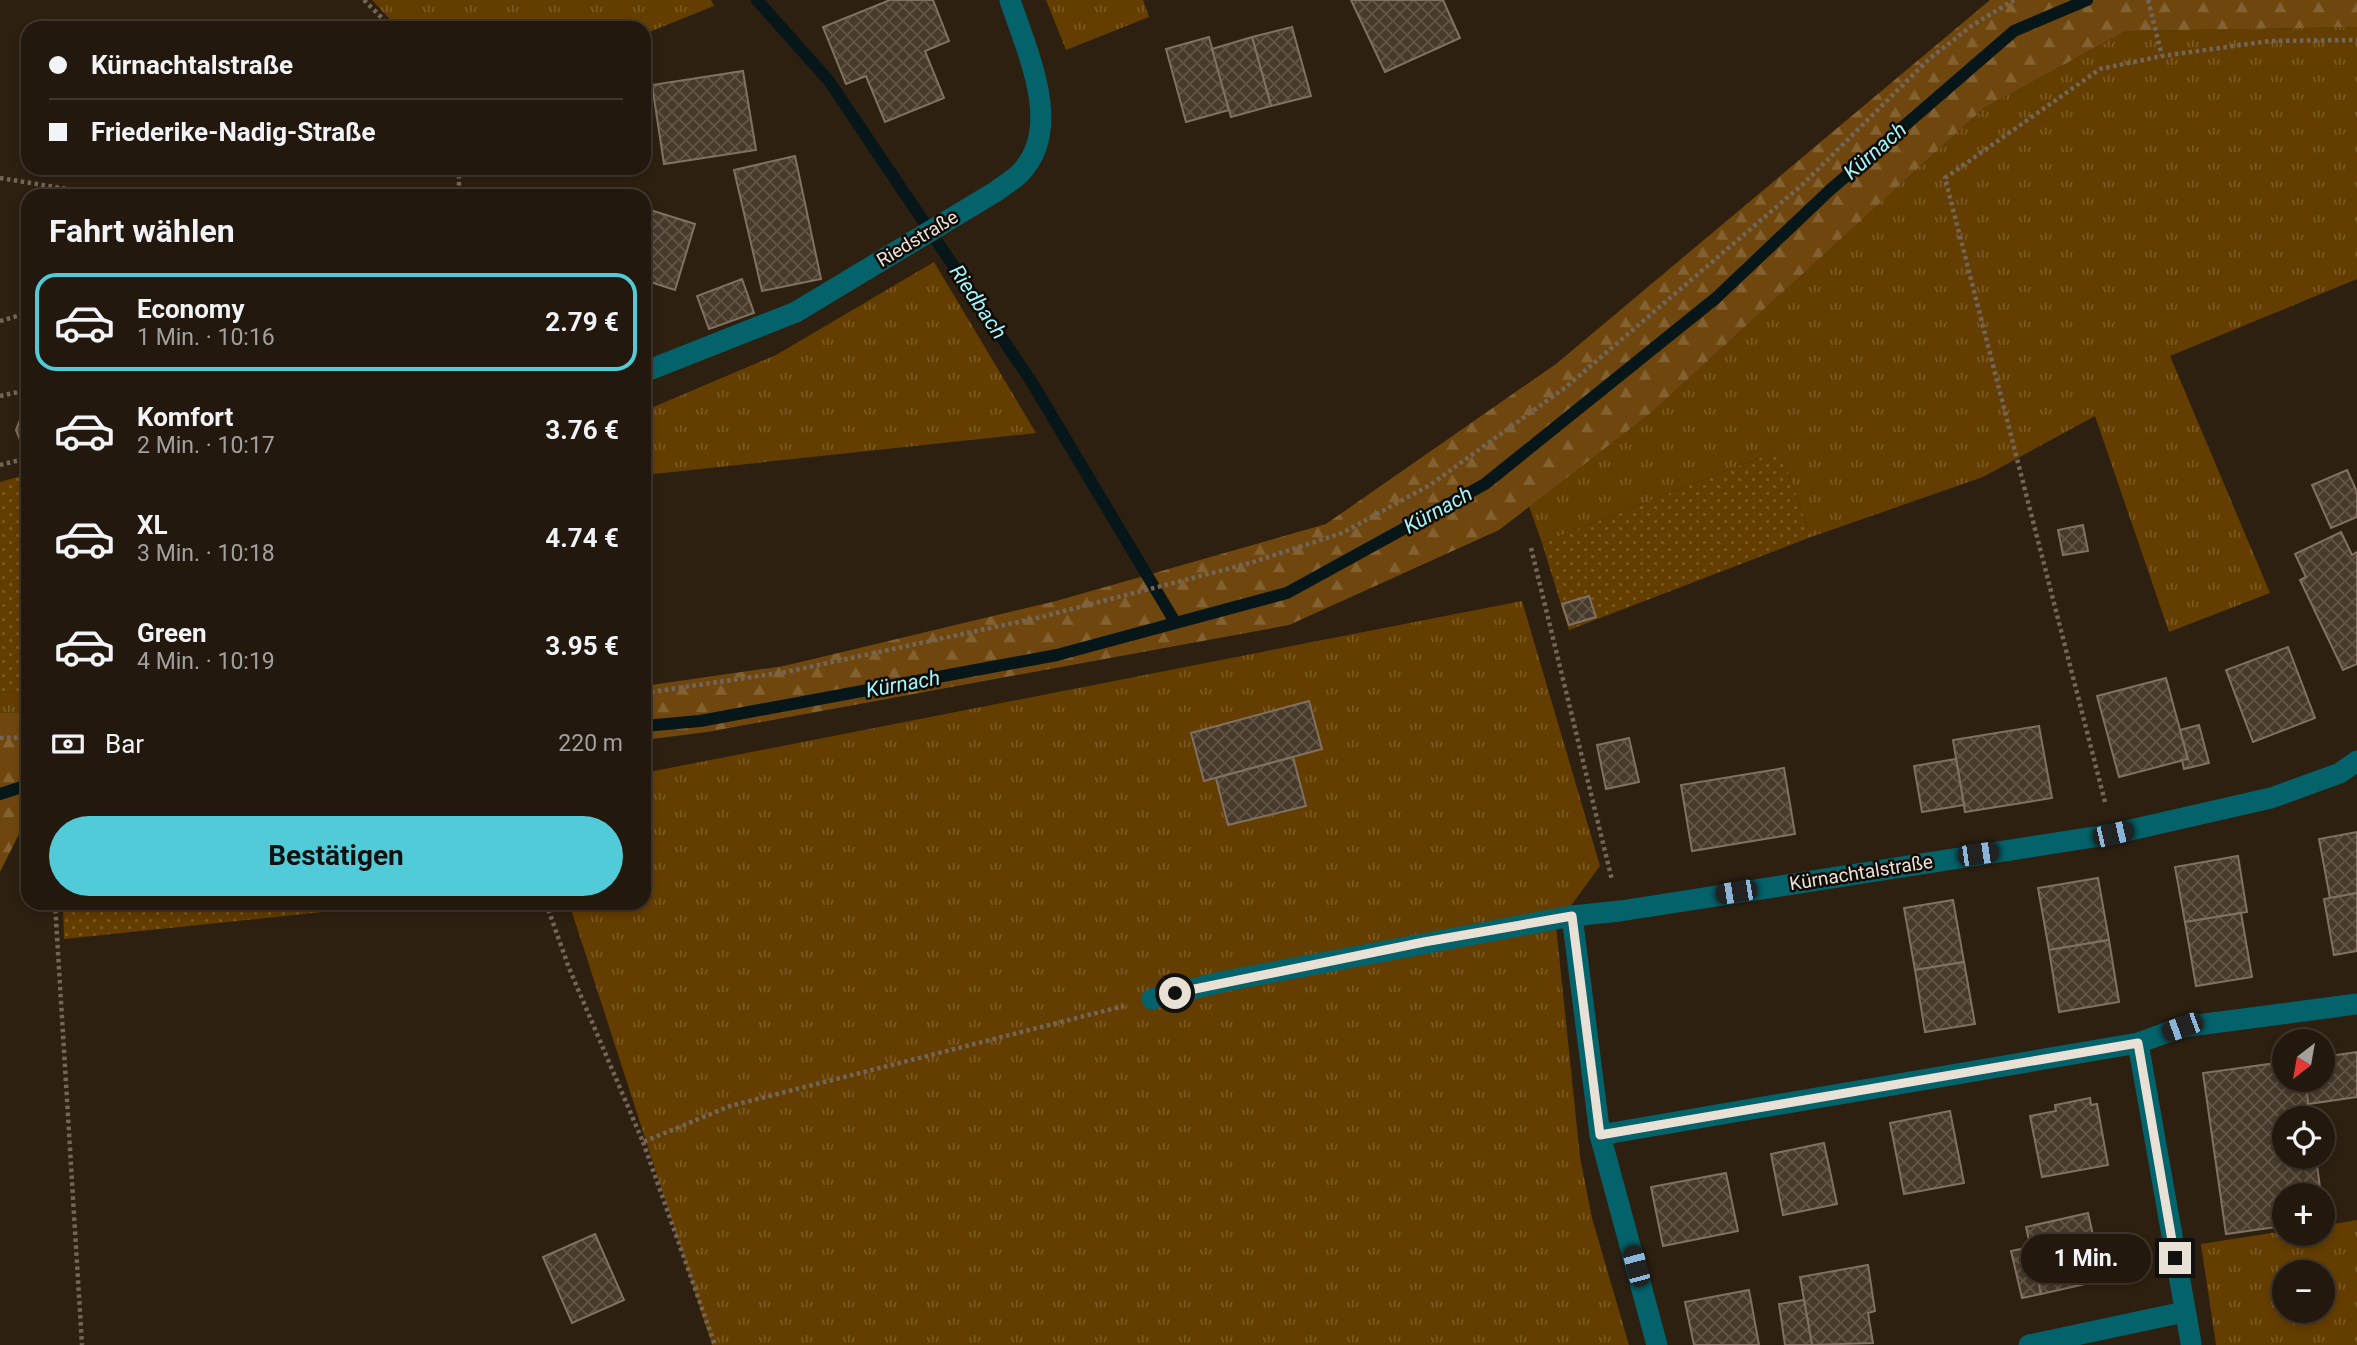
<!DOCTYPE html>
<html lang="de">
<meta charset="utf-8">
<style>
:root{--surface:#22180d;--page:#2e251b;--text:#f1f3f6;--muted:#a2a09d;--line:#3f372e;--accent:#52cbd8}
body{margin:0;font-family:Roboto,sans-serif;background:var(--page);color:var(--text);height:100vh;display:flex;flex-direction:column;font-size:26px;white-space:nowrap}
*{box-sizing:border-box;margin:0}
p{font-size:23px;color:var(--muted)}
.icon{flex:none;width:38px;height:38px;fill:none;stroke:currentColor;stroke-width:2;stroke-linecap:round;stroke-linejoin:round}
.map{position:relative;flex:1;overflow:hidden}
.drawer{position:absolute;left:21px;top:189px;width:630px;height:721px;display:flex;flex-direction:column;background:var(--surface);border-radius:21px;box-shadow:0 4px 10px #0003,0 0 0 2px var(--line)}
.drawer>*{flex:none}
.banner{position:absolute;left:21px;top:21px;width:630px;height:154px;border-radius:21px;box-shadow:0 4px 10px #0003,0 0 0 2px var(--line);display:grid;align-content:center;height:154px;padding:0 28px;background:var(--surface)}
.needle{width:46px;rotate:211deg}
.buttons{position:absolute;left:2272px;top:1029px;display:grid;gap:14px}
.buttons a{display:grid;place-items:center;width:63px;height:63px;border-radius:50%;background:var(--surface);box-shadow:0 4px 10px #0003,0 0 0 2px var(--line);font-size:35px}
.end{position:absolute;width:32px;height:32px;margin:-16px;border:9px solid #e9e0d6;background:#111;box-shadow:0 0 0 4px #111}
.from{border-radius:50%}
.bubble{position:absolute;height:49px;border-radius:24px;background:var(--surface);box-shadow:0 4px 10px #0003,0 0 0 2px var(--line);font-size:23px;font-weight:700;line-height:49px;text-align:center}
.car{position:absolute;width:21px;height:42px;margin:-21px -10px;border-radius:9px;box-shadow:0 0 5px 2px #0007;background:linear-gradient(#222 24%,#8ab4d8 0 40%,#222 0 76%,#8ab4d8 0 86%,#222 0)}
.banner b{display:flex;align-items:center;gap:24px;height:66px;font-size:26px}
.banner b+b{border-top:2px solid var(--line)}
.banner i{width:18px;height:18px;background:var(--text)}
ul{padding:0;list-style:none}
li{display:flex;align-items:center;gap:21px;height:98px;margin:0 14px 10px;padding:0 14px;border:4px solid transparent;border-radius:21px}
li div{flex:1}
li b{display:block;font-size:26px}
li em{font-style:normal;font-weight:700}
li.on{border-color:var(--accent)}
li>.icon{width:63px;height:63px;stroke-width:1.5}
h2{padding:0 28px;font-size:32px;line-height:84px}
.pay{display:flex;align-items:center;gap:18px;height:77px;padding:0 28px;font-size:26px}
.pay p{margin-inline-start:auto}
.primary-button{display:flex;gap:14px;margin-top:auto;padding:14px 28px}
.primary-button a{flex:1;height:80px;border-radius:42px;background:var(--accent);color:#111;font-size:28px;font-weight:700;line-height:80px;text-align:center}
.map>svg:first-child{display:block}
.grass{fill:url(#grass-tufts);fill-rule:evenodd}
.forest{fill:url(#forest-firs)}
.garden{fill:url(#garden-dots)}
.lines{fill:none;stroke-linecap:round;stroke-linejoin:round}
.stream{stroke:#071618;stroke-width:12}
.building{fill:url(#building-cross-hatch);stroke:#807160;stroke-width:2}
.path{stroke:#726659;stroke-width:4.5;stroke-dasharray:3.5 3.5;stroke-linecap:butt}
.street{stroke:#04626a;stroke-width:21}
.route{stroke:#e9e0d6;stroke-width:9}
.labels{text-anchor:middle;stroke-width:5;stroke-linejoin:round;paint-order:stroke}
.street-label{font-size:19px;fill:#e9e0d6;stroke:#100b05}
.water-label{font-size:21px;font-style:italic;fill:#a0f5ff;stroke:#100b05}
</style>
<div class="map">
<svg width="2357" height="1345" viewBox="0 0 2357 1345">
<defs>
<pattern id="grass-tufts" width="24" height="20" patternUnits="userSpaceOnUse" patternTransform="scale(1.75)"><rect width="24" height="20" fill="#643d00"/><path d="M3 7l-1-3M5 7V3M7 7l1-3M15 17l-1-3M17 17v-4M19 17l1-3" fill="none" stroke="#7a5924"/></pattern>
<pattern id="forest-firs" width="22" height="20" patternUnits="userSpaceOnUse" patternTransform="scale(1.75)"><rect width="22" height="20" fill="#6f470e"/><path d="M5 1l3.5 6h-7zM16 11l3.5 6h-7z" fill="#846130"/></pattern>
<pattern id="garden-dots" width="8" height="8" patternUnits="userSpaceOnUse" patternTransform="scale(1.75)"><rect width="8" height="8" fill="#643d00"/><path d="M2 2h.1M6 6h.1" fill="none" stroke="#7a5924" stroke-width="1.8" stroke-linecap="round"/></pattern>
<pattern id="building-cross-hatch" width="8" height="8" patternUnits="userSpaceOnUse" patternTransform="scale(1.75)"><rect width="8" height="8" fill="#483a2a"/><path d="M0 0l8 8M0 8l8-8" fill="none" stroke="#625648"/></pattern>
</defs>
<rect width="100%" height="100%" fill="#2d2011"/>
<g class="grass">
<polygon points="372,0 711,0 714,6 644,34 644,28 398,28"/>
<polygon points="1046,0 1143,0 1149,17 1066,50"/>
<polygon points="2357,27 2357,279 2170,356 2270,593 2169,632 2095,416 1983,477 1811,537 1780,450 1542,543 1529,506 1652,412 1984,108 2126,31"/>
<polygon points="934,262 1036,433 644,475 644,411 776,355"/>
<polygon points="1522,601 1600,866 1556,926 1580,1157 1592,1218 1629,1345 712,1345 569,903 644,903 644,773"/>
<polygon points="28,690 28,712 0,713 0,693"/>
<path d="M2357,1220V1345H2216L2201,1244L2284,1231L2322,1234V1226ZM2322,1272V1311H2284V1272Z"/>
</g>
<g class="forest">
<polygon points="1990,0 2357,0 2357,27 2126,31 1984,108 1652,412 1499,530 1289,625 707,732 644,740 644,686 784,666 1056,601 1326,524 1556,364"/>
<polygon points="28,712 28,827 22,828 0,872 0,713"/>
</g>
<g class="garden">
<polygon points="1780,450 1811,537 1569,630 1542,543"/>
<polygon points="28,474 28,690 0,693 0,482"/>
<polygon points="63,903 379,903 380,906 64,939"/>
</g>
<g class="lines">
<g class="stream">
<polyline points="757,0 829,81 1031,381 1175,622"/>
<polyline points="644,726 700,721 1057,655 1287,593 1485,484 1716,298 1830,190 2014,31 2087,0"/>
<polyline points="0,794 28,785"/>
</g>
</g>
<g class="building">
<polygon points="890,0 933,0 949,41 925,51 944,98 885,122 866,76 846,84 823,27"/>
<polygon points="1351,0 1443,0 1460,38 1385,72"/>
<polygon points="1292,27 1311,96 1271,106 1252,37"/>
<polygon points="1209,37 1229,110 1186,122 1166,49"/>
<polygon points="1252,37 1271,106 1231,117 1212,49"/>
<polygon points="743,71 756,150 664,164 652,85"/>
<polygon points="795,156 821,279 762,291 734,170"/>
<polygon points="644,208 695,224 675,290 644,280"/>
<polygon points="742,279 754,313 709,329 697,296"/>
<polygon points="28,418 28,442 20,440 16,430 20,420"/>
<polygon points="2347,470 2357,492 2357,517 2331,528 2312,485"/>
<polygon points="2083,525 2088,551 2063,555 2058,530"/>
<polygon points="2341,532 2352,555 2357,552 2357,664 2343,670 2300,580 2306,577 2295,554"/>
<polygon points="1589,596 1596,617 1569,625 1562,604"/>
<polygon points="2288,647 2315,718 2253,742 2226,670"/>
<polygon points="2166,678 2188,759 2119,777 2097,696"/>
<polygon points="1309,701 1322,749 1204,781 1191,733"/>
<polygon points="2199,725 2209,763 2184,769 2182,760 2188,759 2180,730"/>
<polygon points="2039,726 2052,798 1965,812 1953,740"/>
<polygon points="1629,738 1639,782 1606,789 1597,745"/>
<polygon points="1293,757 1306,806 1228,825 1216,778"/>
<polygon points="1956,759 1964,805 1922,812 1914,766"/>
<polygon points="1784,768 1795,834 1692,851 1681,785"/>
<polygon points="2357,832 2357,893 2330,898 2319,839"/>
<polygon points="2238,856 2247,912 2185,922 2175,867"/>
<polygon points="2098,878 2109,940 2049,950 2038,888"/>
<polygon points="2357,893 2357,951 2334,955 2324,899"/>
<polygon points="1953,900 1964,962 1915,970 1904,908"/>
<polygon points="2241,913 2252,977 2196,986 2185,922"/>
<polygon points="2109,940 2119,1002 2059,1012 2049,950"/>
<polygon points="1964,962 1975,1024 1925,1032 1915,970"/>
<polygon points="2357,1052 2357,1097 2308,1104 2305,1080 2322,1080 2322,1057"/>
<polygon points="2284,1062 2284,1080 2305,1080 2310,1118 2284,1118 2284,1157 2316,1157 2321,1195 2284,1195 2284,1226 2226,1234 2203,1073"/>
<polygon points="2090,1098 2091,1105 2097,1104 2108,1165 2042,1177 2030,1116 2056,1111 2055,1105"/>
<polygon points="1950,1111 1964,1183 1904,1194 1890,1123"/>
<polygon points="1824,1143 1837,1204 1783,1215 1771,1154"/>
<polygon points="1726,1173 1738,1231 1663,1246 1651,1187"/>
<polygon points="2088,1213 2103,1280 2041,1294 2026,1227"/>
<polygon points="595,1234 624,1300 572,1323 543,1257"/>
<polygon points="2030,1247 2041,1294 2022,1298 2011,1251"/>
<polygon points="1868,1265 1875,1311 1868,1313 1873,1343 1812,1345 1800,1277"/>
<polygon points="1749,1290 1759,1345 1694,1345 1685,1302"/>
<polygon points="1804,1300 1812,1345 1785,1345 1779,1304"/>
</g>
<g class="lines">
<g class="path">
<polyline points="364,0 392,28"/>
<polyline points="2148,0 2162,56"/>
<polyline points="459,168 459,196"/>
<polyline points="0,178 110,196"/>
<polyline points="0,321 28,313"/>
<polyline points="0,396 28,390"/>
<polyline points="0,465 28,458"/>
<polyline points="1531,548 1612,880"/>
<polyline points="644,693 786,672 1037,618 1247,564 1342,533 1430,485 1566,387 1802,185 1929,59 1974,24 2014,0"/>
<polyline points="0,738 28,737"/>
<polyline points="2105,802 1945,178 2100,69 2162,56 2270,41 2357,40"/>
<polyline points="55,903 82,1345"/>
<polyline points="546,903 569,968 643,1142 730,1106 1124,1006"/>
<polyline points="643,1142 715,1345"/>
</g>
<g class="street">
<path d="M644,372L796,312L995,192C1003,186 1014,180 1021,172C1064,127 1026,50 1010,0"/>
<polyline points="1572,916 1600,1135 1657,1345"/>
<polyline points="1152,999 1221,982 1572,916 1620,911 2113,834 2271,798 2340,773 2357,761"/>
<polyline points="2138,1043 2191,1343"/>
<polyline points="1600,1135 2138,1043 2182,1027 2357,1004"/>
<polyline points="2029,1345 2184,1312"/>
</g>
</g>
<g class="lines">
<polyline class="route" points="1175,993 1424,942 1572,916 1600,1135 2138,1043 2175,1258"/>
</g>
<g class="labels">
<g class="street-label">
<text transform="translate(917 238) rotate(-31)" y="7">Riedstraße</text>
<text transform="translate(1861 872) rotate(-9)" y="7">Kürnachtalstraße</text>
</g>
<g class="water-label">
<text transform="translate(1875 151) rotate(-41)" y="7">Kürnach</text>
<text transform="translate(978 302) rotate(56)" y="7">Riedbach</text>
<text transform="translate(1438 510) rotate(-29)" y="7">Kürnach</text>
<text transform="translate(903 684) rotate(-10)" y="7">Kürnach</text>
</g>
</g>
</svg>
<div class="buttons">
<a><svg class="needle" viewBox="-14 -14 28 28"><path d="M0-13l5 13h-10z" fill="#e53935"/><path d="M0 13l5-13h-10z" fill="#a2a09d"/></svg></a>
<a><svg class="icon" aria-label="locate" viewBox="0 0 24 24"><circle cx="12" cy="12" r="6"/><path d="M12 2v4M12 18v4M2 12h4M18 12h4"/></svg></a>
<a>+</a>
<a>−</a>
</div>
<i class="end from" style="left:1175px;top:993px"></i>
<i class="end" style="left:2175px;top:1258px"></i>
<div class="bubble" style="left:2021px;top:1234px;width:130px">1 Min.</div>
<i class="car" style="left:2113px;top:834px;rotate:77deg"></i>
<i class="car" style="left:1978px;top:854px;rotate:82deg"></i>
<i class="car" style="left:1736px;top:892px;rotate:261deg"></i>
<i class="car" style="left:2182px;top:1027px;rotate:250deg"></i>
<i class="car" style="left:1636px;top:1266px;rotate:345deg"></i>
<div class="banner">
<b><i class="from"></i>Kürnachtalstraße</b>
<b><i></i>Friederike-Nadig-Straße</b>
</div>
<section class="drawer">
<h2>Fahrt wählen</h2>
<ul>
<li class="on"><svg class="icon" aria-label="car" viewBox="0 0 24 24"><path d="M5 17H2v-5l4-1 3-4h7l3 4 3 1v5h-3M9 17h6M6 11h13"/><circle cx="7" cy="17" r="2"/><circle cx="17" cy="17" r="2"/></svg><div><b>Economy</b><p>1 Min. · 10:16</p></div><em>2.79 €</em></li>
<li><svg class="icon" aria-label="car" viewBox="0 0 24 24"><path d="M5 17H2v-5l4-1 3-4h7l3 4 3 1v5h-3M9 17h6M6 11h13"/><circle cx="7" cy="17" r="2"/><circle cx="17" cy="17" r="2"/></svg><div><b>Komfort</b><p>2 Min. · 10:17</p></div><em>3.76 €</em></li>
<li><svg class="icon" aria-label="car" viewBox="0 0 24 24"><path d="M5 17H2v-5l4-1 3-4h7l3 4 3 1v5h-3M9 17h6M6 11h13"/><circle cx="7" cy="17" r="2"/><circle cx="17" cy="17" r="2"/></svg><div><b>XL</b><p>3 Min. · 10:18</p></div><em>4.74 €</em></li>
<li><svg class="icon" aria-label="car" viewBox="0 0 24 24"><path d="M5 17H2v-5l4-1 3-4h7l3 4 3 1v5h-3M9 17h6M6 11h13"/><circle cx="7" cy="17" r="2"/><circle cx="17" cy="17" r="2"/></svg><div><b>Green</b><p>4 Min. · 10:19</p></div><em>3.95 €</em></li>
</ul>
<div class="pay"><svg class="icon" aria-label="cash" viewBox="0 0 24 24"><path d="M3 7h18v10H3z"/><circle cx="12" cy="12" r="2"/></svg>Bar<p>220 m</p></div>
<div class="primary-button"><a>Bestätigen</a></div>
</section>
</div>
